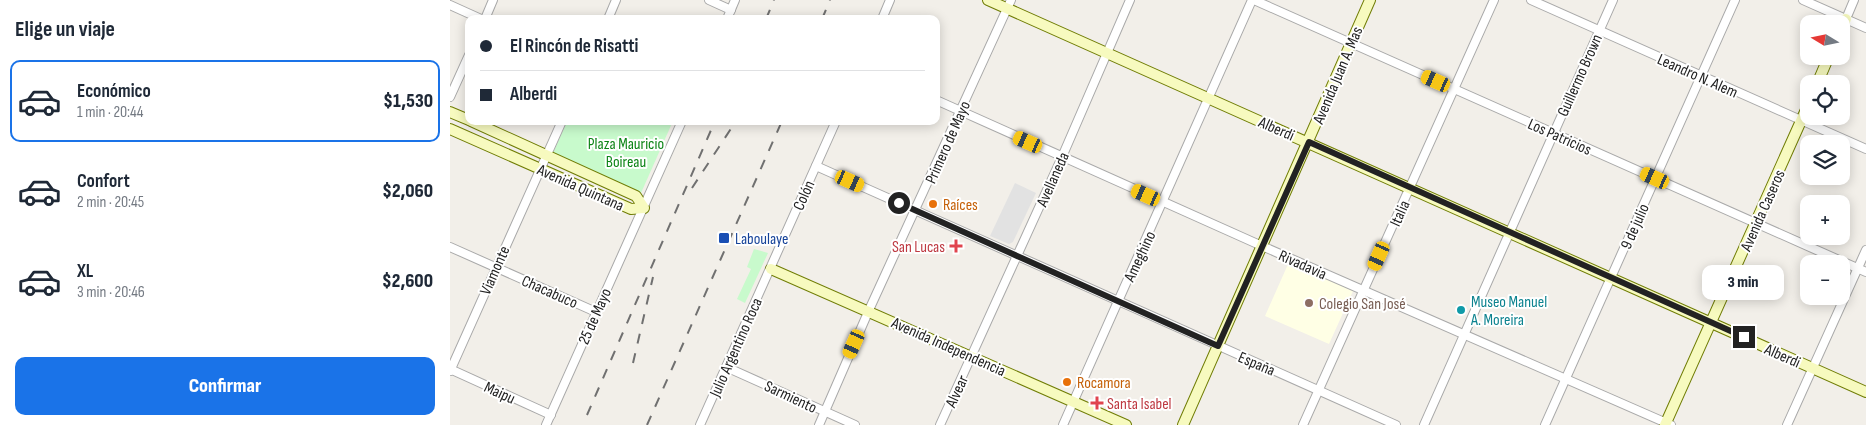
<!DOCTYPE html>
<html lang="es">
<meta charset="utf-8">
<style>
:root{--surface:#fff;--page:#f2f2f3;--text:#1f2937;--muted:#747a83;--line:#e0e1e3;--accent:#1a73e8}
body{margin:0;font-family:"Sofia Sans Condensed",sans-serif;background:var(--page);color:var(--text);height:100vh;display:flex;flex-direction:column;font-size:19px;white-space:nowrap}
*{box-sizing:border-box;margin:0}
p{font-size:16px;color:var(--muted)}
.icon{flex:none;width:28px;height:28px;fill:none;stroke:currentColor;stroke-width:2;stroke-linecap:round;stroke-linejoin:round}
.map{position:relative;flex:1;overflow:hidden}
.panel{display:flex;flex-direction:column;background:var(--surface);width:450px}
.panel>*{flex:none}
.banner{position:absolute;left:15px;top:15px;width:475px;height:110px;border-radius:10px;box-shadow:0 2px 12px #0003;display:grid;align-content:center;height:110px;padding:0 15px;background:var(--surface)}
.needle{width:32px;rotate:280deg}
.tools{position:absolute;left:1350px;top:15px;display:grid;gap:10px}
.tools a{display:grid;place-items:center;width:50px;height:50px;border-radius:10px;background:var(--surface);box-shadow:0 2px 12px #0003;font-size:25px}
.end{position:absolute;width:22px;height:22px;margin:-11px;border:6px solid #222;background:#fff;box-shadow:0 0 0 2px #fff}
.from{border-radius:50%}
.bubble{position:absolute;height:35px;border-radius:10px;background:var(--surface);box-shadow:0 2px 12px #0003;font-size:16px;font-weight:800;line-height:35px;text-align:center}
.car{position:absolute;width:15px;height:30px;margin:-15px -8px;border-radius:6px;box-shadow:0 0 4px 1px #0007;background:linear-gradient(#f5c518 24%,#345 0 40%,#f5c518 0 76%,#345 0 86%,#f5c518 0)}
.banner b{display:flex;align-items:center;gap:18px;height:48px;font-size:19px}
.banner b+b{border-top:1px solid var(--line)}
.banner i{width:12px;height:12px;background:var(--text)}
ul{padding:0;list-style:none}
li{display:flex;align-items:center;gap:15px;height:82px;margin:0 10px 8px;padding:0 5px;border:2px solid transparent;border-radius:10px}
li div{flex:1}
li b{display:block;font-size:19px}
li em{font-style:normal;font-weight:800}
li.active{border-color:var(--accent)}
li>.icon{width:45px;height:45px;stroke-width:1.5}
h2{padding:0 15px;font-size:22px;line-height:60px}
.button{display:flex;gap:10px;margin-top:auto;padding:10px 15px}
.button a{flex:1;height:58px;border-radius:10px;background:var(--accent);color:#fff;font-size:20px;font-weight:800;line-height:58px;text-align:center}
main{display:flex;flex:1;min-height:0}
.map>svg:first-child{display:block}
.education{fill:#ffffe5}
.park{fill:#c8facc}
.parking{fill:#e2e2e2}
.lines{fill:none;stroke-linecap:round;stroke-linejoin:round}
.minor-casing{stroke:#a9a9a9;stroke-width:10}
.secondary-casing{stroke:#707d05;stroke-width:12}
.minor{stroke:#fff;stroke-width:8}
.secondary{stroke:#f7fabf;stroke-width:10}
.rail{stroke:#707070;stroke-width:2;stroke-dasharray:10 10;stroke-linecap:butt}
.route{stroke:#222;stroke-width:6}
.food-dot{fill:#e8710a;stroke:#fff;stroke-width:2}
.transit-dot{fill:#1a4fb4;stroke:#fff;stroke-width:2}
.health-dot{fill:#e0444e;stroke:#fff;stroke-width:2}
.education-dot{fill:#8d6e63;stroke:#fff;stroke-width:2}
.culture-dot{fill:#0f9aa8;stroke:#fff;stroke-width:2}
.labels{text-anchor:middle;stroke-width:4;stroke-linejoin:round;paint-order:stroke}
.street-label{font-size:16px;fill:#222;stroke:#fff}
.park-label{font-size:16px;fill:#0c8416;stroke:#fff}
.food-label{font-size:16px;fill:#c56008;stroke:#fff;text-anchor:start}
.transit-label{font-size:16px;fill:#164399;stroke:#fff;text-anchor:start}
.health-label{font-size:16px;fill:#be3a42;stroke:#fff;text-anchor:end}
.culture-label{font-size:16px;fill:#0d838f;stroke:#fff;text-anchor:start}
.education-label{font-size:16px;fill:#785e54;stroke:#fff;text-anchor:start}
</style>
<main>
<section class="panel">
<h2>Elige un viaje</h2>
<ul>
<li class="active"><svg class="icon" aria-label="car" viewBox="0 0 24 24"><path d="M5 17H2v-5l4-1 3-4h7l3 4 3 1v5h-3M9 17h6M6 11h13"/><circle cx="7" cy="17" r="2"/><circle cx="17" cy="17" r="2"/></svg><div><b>Económico</b><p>1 min · 20:44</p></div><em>$1,530</em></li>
<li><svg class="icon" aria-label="car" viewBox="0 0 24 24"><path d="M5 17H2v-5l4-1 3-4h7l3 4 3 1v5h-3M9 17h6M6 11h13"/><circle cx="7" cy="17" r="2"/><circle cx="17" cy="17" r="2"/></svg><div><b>Confort</b><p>2 min · 20:45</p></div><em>$2,060</em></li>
<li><svg class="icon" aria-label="car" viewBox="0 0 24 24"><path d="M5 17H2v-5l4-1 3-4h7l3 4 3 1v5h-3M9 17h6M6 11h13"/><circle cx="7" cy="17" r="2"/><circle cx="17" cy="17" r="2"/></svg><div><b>XL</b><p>3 min · 20:46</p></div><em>$2,600</em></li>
</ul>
<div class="button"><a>Confirmar</a></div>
</section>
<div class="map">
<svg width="1416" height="425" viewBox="0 0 1416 425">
<rect width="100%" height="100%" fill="#f2efe9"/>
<polygon class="education" points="839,262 903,291 879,344 815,316"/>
<g class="park">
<polygon points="117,121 223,121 191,193 103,153"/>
<polygon points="304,249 318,253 295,303 287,299 301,269 297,267"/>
</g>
<polygon class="parking" points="565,183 586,193 563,242 559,244 540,236"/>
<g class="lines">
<g class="minor-casing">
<g id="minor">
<polyline points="259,0 281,10"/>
<polyline points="804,0 1416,272"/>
<polyline points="1081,0 1416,149"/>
<polyline points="1353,0 1416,28"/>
<polyline points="0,5 31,19"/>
<polyline points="35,19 43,0"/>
<polyline points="158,19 166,0"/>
<polyline points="277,19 285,0"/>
<polyline points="432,19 440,0"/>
<polyline points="1396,19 1404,0"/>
<polyline points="0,97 19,55"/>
<polyline points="486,100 812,246 1221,425"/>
<polyline points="366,166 946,425"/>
<polyline points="0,247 146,312"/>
<polyline points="276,367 405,425"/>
<polyline points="0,369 101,415"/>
<polyline points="0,371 112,121"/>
<polyline points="96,425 232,121"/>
<polyline points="250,425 386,121"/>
<polyline points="369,425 419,310 561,0"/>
<polyline points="490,425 612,157 680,0"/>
<polyline points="613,425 802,0"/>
<polyline points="853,425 1044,0"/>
<polyline points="974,425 1163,0"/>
<polyline points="1095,425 1285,0"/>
<polyline points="1337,425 1416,250"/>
</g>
</g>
<g class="secondary-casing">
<g id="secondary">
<polyline points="538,0 1416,392"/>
<polyline points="1391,30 1396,19"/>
<polyline points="1367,84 1379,56"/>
<polyline points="0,112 19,120"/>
<polyline points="0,129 181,209 194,208 186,196 21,121"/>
<polyline points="321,269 676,425"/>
<polyline points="733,425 920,0"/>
<polyline points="1215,425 1359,103"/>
</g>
</g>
<use href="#minor" class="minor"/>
<use href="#secondary" class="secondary"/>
<g class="rail">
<polyline points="316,19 324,0"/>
<polyline points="372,19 380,0"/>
<polyline points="242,188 286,121"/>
<polyline points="183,363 203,277"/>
<polyline points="137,415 265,121"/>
<polyline points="197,425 332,121"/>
</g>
</g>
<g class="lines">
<polyline class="route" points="449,203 768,346 859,142 1294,337"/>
</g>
<g class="food-dot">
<circle cx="483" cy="204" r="5"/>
<circle cx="617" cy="382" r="5"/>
</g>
<rect class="transit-dot" x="268" y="232" width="12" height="12" rx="2.5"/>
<g class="health-dot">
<path d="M503.5 238.5h5v5h5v5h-5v5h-5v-5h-5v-5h5z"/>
<path d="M644.5 395.5h5v5h5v5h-5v5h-5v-5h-5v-5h5z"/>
</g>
<circle class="education-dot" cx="859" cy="303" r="5"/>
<circle class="culture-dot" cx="1011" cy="310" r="5"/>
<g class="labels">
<g class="street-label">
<text transform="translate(887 75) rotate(-67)" y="6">Avenida Juan A. Mas</text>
<text transform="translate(1129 75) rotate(-66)" y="6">Guillermo Brown</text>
<text transform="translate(1248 75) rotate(24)" y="6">Leandro N. Alem</text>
<text transform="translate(827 128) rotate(24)" y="6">Alberdi</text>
<text transform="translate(1110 136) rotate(24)" y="6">Los Patricios</text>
<text transform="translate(497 142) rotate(-66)" y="6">Primero de Mayo</text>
<text transform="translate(602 179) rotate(-66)" y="6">Avellaneda</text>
<text transform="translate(131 187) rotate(24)" y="6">Avenida Quintana</text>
<text transform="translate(353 195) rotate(-66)" y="6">Colón</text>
<text transform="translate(1312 210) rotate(-66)" y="6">Avenida Caseros</text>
<text transform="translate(949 213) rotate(-66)" y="6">Italia</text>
<text transform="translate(1184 226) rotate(-66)" y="6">9 de julio</text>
<text transform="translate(689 256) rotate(-65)" y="6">Ameghino</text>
<text transform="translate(853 264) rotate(24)" y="6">Rivadavia</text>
<text transform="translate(44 270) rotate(-66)" y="6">Viamonte</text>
<text transform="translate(100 291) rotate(24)" y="6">Chacabuco</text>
<text transform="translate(144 316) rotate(-66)" y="6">25 de Mayo</text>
<text transform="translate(499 346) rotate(24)" y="6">Avenida Independencia</text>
<text transform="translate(285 347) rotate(-66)" y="6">Julio Argentino Roca</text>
<text transform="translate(1333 355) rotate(24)" y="6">Alberdi</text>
<text transform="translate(807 363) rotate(23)" y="6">España</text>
<text transform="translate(506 391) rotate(-65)" y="6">Alvear</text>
<text transform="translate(50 392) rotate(25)" y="6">Maipu</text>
<text transform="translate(341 396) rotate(25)" y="6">Sarmiento</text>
</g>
<g class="park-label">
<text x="176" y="149">Plaza Mauricio<tspan x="176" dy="18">Boireau</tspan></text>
</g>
<g class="food-label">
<text x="493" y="210">Raíces</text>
<text x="627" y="388">Rocamora</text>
</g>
<g class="transit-label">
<text x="285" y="244">Laboulaye</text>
</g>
<g class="health-label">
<text x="495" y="252">San Lucas</text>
<text x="657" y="409" text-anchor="start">Santa Isabel</text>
</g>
<g class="culture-label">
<text x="1021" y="307">Museo Manuel<tspan x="1021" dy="18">A. Moreira</tspan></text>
</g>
<g class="education-label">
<text x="869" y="309">Colegio San José</text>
</g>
</g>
</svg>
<div class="tools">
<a><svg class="needle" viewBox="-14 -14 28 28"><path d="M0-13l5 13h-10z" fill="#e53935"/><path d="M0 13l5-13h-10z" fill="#747a83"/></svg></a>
<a><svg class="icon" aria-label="locate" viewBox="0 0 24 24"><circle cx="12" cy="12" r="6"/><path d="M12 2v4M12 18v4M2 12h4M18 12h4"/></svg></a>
<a><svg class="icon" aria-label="layers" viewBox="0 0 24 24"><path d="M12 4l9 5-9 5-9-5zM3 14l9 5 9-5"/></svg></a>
<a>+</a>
<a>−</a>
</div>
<i class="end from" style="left:449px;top:203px"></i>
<i class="end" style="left:1294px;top:337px"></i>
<div class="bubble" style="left:1252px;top:265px;width:82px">3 min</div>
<i class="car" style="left:986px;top:81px;rotate:294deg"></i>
<i class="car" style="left:578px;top:142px;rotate:294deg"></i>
<i class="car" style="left:1205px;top:178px;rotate:294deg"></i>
<i class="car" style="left:400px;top:181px;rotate:114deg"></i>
<i class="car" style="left:696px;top:195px;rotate:294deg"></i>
<i class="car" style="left:929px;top:256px;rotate:204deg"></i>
<i class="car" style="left:404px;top:344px;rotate:204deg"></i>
<div class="banner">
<b><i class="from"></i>El Rincón de Risatti</b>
<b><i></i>Alberdi</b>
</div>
</div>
</main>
